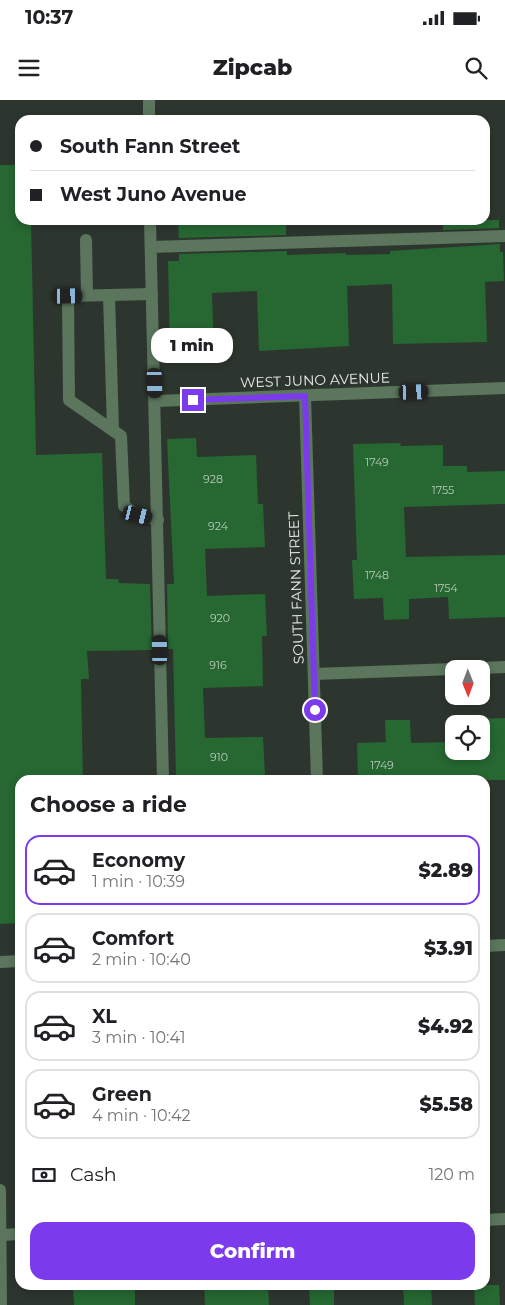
<!DOCTYPE html>
<meta charset="utf-8">
<style>
:root{--surface:#fff;--page:#f2f2f2;--text:#202124;--muted:#757577;--line:#e0e0e0;--accent:#7c3aed}
body{margin:0;font-family:Montserrat,sans-serif;background:var(--page);color:var(--text);height:100vh;display:flex;flex-direction:column;font-size:19px;white-space:nowrap}
*{box-sizing:border-box;margin:0}
p{font-size:16px;color:var(--muted)}
.icon{flex:none;width:28px;height:28px;fill:none;stroke:currentColor;stroke-width:2;stroke-linecap:round;stroke-linejoin:round}
.map{position:relative;flex:1;overflow:hidden}
.sheet{position:absolute;left:15px;top:675px;width:475px;height:515px;display:flex;flex-direction:column;background:var(--surface);border-radius:15px;box-shadow:0 2px 8px #0003}
.sheet>*{flex:none}
.hud{position:absolute;left:15px;top:15px;width:475px;height:110px;border-radius:15px;box-shadow:0 2px 8px #0003;display:grid;align-content:center;height:110px;padding:0 15px;background:var(--surface)}
.needle{width:32px;rotate:179deg}
.buttons{position:absolute;left:445px;top:560px;display:grid;gap:10px}
.buttons a{display:grid;place-items:center;width:45px;height:45px;border-radius:10px;background:var(--surface);box-shadow:0 2px 8px #0003;font-size:25px}
.end{position:absolute;width:22px;height:22px;margin:-11px;border:6px solid #7c3aed;background:#fff;box-shadow:0 0 0 2px #fff}
.from{border-radius:50%}
.bubble{position:absolute;height:35px;border-radius:15px;background:var(--surface);box-shadow:0 2px 8px #0003;font-size:16px;font-weight:800;line-height:35px;text-align:center}
.car{position:absolute;width:15px;height:30px;margin:-15px -8px;border-radius:6px;box-shadow:0 0 4px 1px #0007;background:linear-gradient(#222 24%,#8ab4d8 0 40%,#222 0 76%,#8ab4d8 0 86%,#222 0)}
.hud b{display:flex;align-items:center;gap:18px;height:48px;font-size:19px}
.hud b+b{border-top:1px solid var(--line)}
.hud i{width:12px;height:12px;background:var(--text)}
ul{padding:0;list-style:none}
li{display:flex;align-items:center;gap:15px;height:70px;margin:0 10px 8px;padding:0 5px;border:2px solid var(--line);border-radius:15px}
li div{flex:1}
li b{display:block;font-size:19px}
li em{font-style:normal;font-weight:800}
li.current{border-color:var(--accent)}
li>.icon{width:45px;height:45px;stroke-width:1.5}
h2{padding:0 15px;font-size:22px;line-height:60px}
.pay{display:flex;align-items:center;gap:12px;height:55px;padding:0 15px;font-size:19px}
.pay p{margin-inline-start:auto}
.cta{display:flex;gap:10px;margin-top:auto;padding:10px 15px}
.cta a{flex:1;height:58px;border-radius:15px;background:var(--accent);color:#fff;font-size:20px;font-weight:800;line-height:58px;text-align:center}
.status{display:flex;justify-content:space-between;align-items:center;height:35px;padding:0 25px;background:var(--surface);direction:ltr}
.status svg{height:14px;fill:currentColor}
header{display:flex;justify-content:space-between;align-items:center;height:65px;padding:0 15px;background:var(--surface);font-size:22px;font-weight:800}
.map>svg:first-child{display:block}
.building{fill:#266732;fill-rule:evenodd}
.lines{fill:none;stroke-linecap:round;stroke-linejoin:round}
.minor{stroke:#5b765d;stroke-width:12}
.route{stroke:#7c3aed;stroke-width:6}
.labels{text-anchor:middle;stroke-width:4.5;stroke-linejoin:round;paint-order:stroke}
.number-label{font-size:11px;fill:#b7cbba}
.street-label{font-size:14px;fill:#e7ece7;stroke:#2d362e}
</style>
<div class="status"><b>10:37</b><svg viewBox="0 0 49 12"><path d="M0 12V9h3v3zM5 12V6h3v6zM10 12V3h3v9zM15 12V0h3v12zM26 1h20v11H26zM47 4h2v5h-2z"/></svg></div>
<header><svg class="icon" aria-label="menu" viewBox="0 0 24 24"><path d="M4 6h16M4 12h16M4 18h16"/></svg>Zipcab<svg class="icon" aria-label="search" viewBox="0 0 24 24"><circle cx="10" cy="10" r="6"/><path d="M15 15l6 6"/></svg></header>
<div class="map">
<svg width="505" height="1205" viewBox="0 0 505 1205">
<rect width="100%" height="100%" fill="#2d362e"/>
<g class="building">
<polygon points="0,65 20,65 20,120 31,120 36,355 102,353 106,479 118,479 119,483 150,484 152,550 87,551 89,579 81,579 83,680 20,680 20,823 0,824"/>
<polygon points="178,120 286,120 286,135 179,138"/>
<polygon points="443,120 499,120 499,128 443,130"/>
<polygon points="500,144 500,152 503,152 504,181 485,182 487,242 393,244 392,184 347,186 349,246 259,251 257,191 212,193 214,253 170,254 168,161 179,161 179,154 287,151 287,155 346,153 346,155 390,154 390,151"/>
<polygon points="196,338 197,357 256,355 258,404 263,404 265,447 205,449 207,496 265,494 267,536 262,536 263,586 203,588 205,638 263,637 265,675 176,679 173,549 168,549 167,484 174,484 167,339"/>
<polygon points="400,343 401,346 443,345 443,366 467,366 467,372 505,371 505,404 404,407 406,457 505,455 505,517 449,519 448,497 409,499 409,519 384,520 383,498 354,499 352,460 357,460 353,344"/>
<path d="M505,618V680H358L357,643L386,642L385,620H410L411,643L451,642L450,620ZM454,624H481V651H454Z"/>
<polygon points="135,1185 135,1205 74,1205 73,1187"/>
<polygon points="204,1185 268,1185 269,1205 205,1205"/>
<polygon points="309,1185 334,1185 334,1205 310,1205"/>
<polygon points="403,1185 431,1185 432,1205 404,1205"/>
<polygon points="474,1185 499,1185 500,1205 475,1205"/>
</g>
<g class="lines">
<g class="minor">
<polyline points="149,0 149,20"/>
<polyline points="150,120 163,680"/>
<polyline points="86,140 87,195"/>
<polyline points="151,147 505,136"/>
<polyline points="152,194 68,196 69,300 121,336 124,406 138,415 158,420"/>
<polyline points="109,195 113,330"/>
<polyline points="305,296 317,680"/>
<polyline points="156,301 505,288"/>
<polyline points="457,569 505,567"/>
<polyline points="314,574 454,569"/>
<polyline points="485,846 505,845"/>
<polyline points="0,862 20,861"/>
<polyline points="0,1090 1,1205"/>
<polyline points="485,1120 505,1119"/>
<polyline points="2,1135 20,1134"/>
</g>
</g>
<g class="lines">
<polyline class="route" points="193,300 305,296 315,610"/>
</g>
<g class="labels">
<g class="number-label">
<text x="377" y="366">1749</text>
<text x="213" y="383">928</text>
<text x="443" y="394">1755</text>
<text x="218" y="430">924</text>
<text x="377" y="479">1748</text>
<text x="446" y="492">1754</text>
<text x="220" y="522">920</text>
<text x="218" y="569">916</text>
<text x="219" y="661">910</text>
<text x="382" y="669">1749</text>
</g>
<g class="street-label">
<text transform="translate(315 280) rotate(-2)" y="5">WEST JUNO AVENUE</text>
<text transform="translate(296 488) rotate(-92)" y="5">SOUTH FANN STREET</text>
</g>
</g>
</svg>
<div class="buttons">
<a><svg class="needle" viewBox="-14 -14 28 28"><path d="M0-13l5 13h-10z" fill="#e53935"/><path d="M0 13l5-13h-10z" fill="#757577"/></svg></a>
<a><svg class="icon" aria-label="locate" viewBox="0 0 24 24"><circle cx="12" cy="12" r="6"/><path d="M12 2v4M12 18v4M2 12h4M18 12h4"/></svg></a>
</div>
<i class="end from" style="left:315px;top:610px"></i>
<i class="end" style="left:193px;top:300px"></i>
<div class="bubble" style="left:151px;top:228px;width:82px">1 min</div>
<i class="car" style="left:68px;top:196px;rotate:89deg"></i>
<i class="car" style="left:155px;top:283px;rotate:178deg"></i>
<i class="car" style="left:414px;top:292px;rotate:88deg"></i>
<i class="car" style="left:138px;top:415px;rotate:104deg"></i>
<i class="car" style="left:160px;top:550px;rotate:359deg"></i>
<div class="hud">
<b><i class="from"></i>South Fann Street</b>
<b><i></i>West Juno Avenue</b>
</div>
<section class="sheet">
<h2>Choose a ride</h2>
<ul>
<li class="current"><svg class="icon" aria-label="car" viewBox="0 0 24 24"><path d="M5 17H2v-5l4-1 3-4h7l3 4 3 1v5h-3M9 17h6M6 11h13"/><circle cx="7" cy="17" r="2"/><circle cx="17" cy="17" r="2"/></svg><div><b>Economy</b><p>1 min · 10:39</p></div><em>$2.89</em></li>
<li><svg class="icon" aria-label="car" viewBox="0 0 24 24"><path d="M5 17H2v-5l4-1 3-4h7l3 4 3 1v5h-3M9 17h6M6 11h13"/><circle cx="7" cy="17" r="2"/><circle cx="17" cy="17" r="2"/></svg><div><b>Comfort</b><p>2 min · 10:40</p></div><em>$3.91</em></li>
<li><svg class="icon" aria-label="car" viewBox="0 0 24 24"><path d="M5 17H2v-5l4-1 3-4h7l3 4 3 1v5h-3M9 17h6M6 11h13"/><circle cx="7" cy="17" r="2"/><circle cx="17" cy="17" r="2"/></svg><div><b>XL</b><p>3 min · 10:41</p></div><em>$4.92</em></li>
<li><svg class="icon" aria-label="car" viewBox="0 0 24 24"><path d="M5 17H2v-5l4-1 3-4h7l3 4 3 1v5h-3M9 17h6M6 11h13"/><circle cx="7" cy="17" r="2"/><circle cx="17" cy="17" r="2"/></svg><div><b>Green</b><p>4 min · 10:42</p></div><em>$5.58</em></li>
</ul>
<div class="pay"><svg class="icon" aria-label="cash" viewBox="0 0 24 24"><path d="M3 7h18v10H3z"/><circle cx="12" cy="12" r="2"/></svg>Cash<p>120 m</p></div>
<div class="cta"><a>Confirm</a></div>
</section>
</div>
